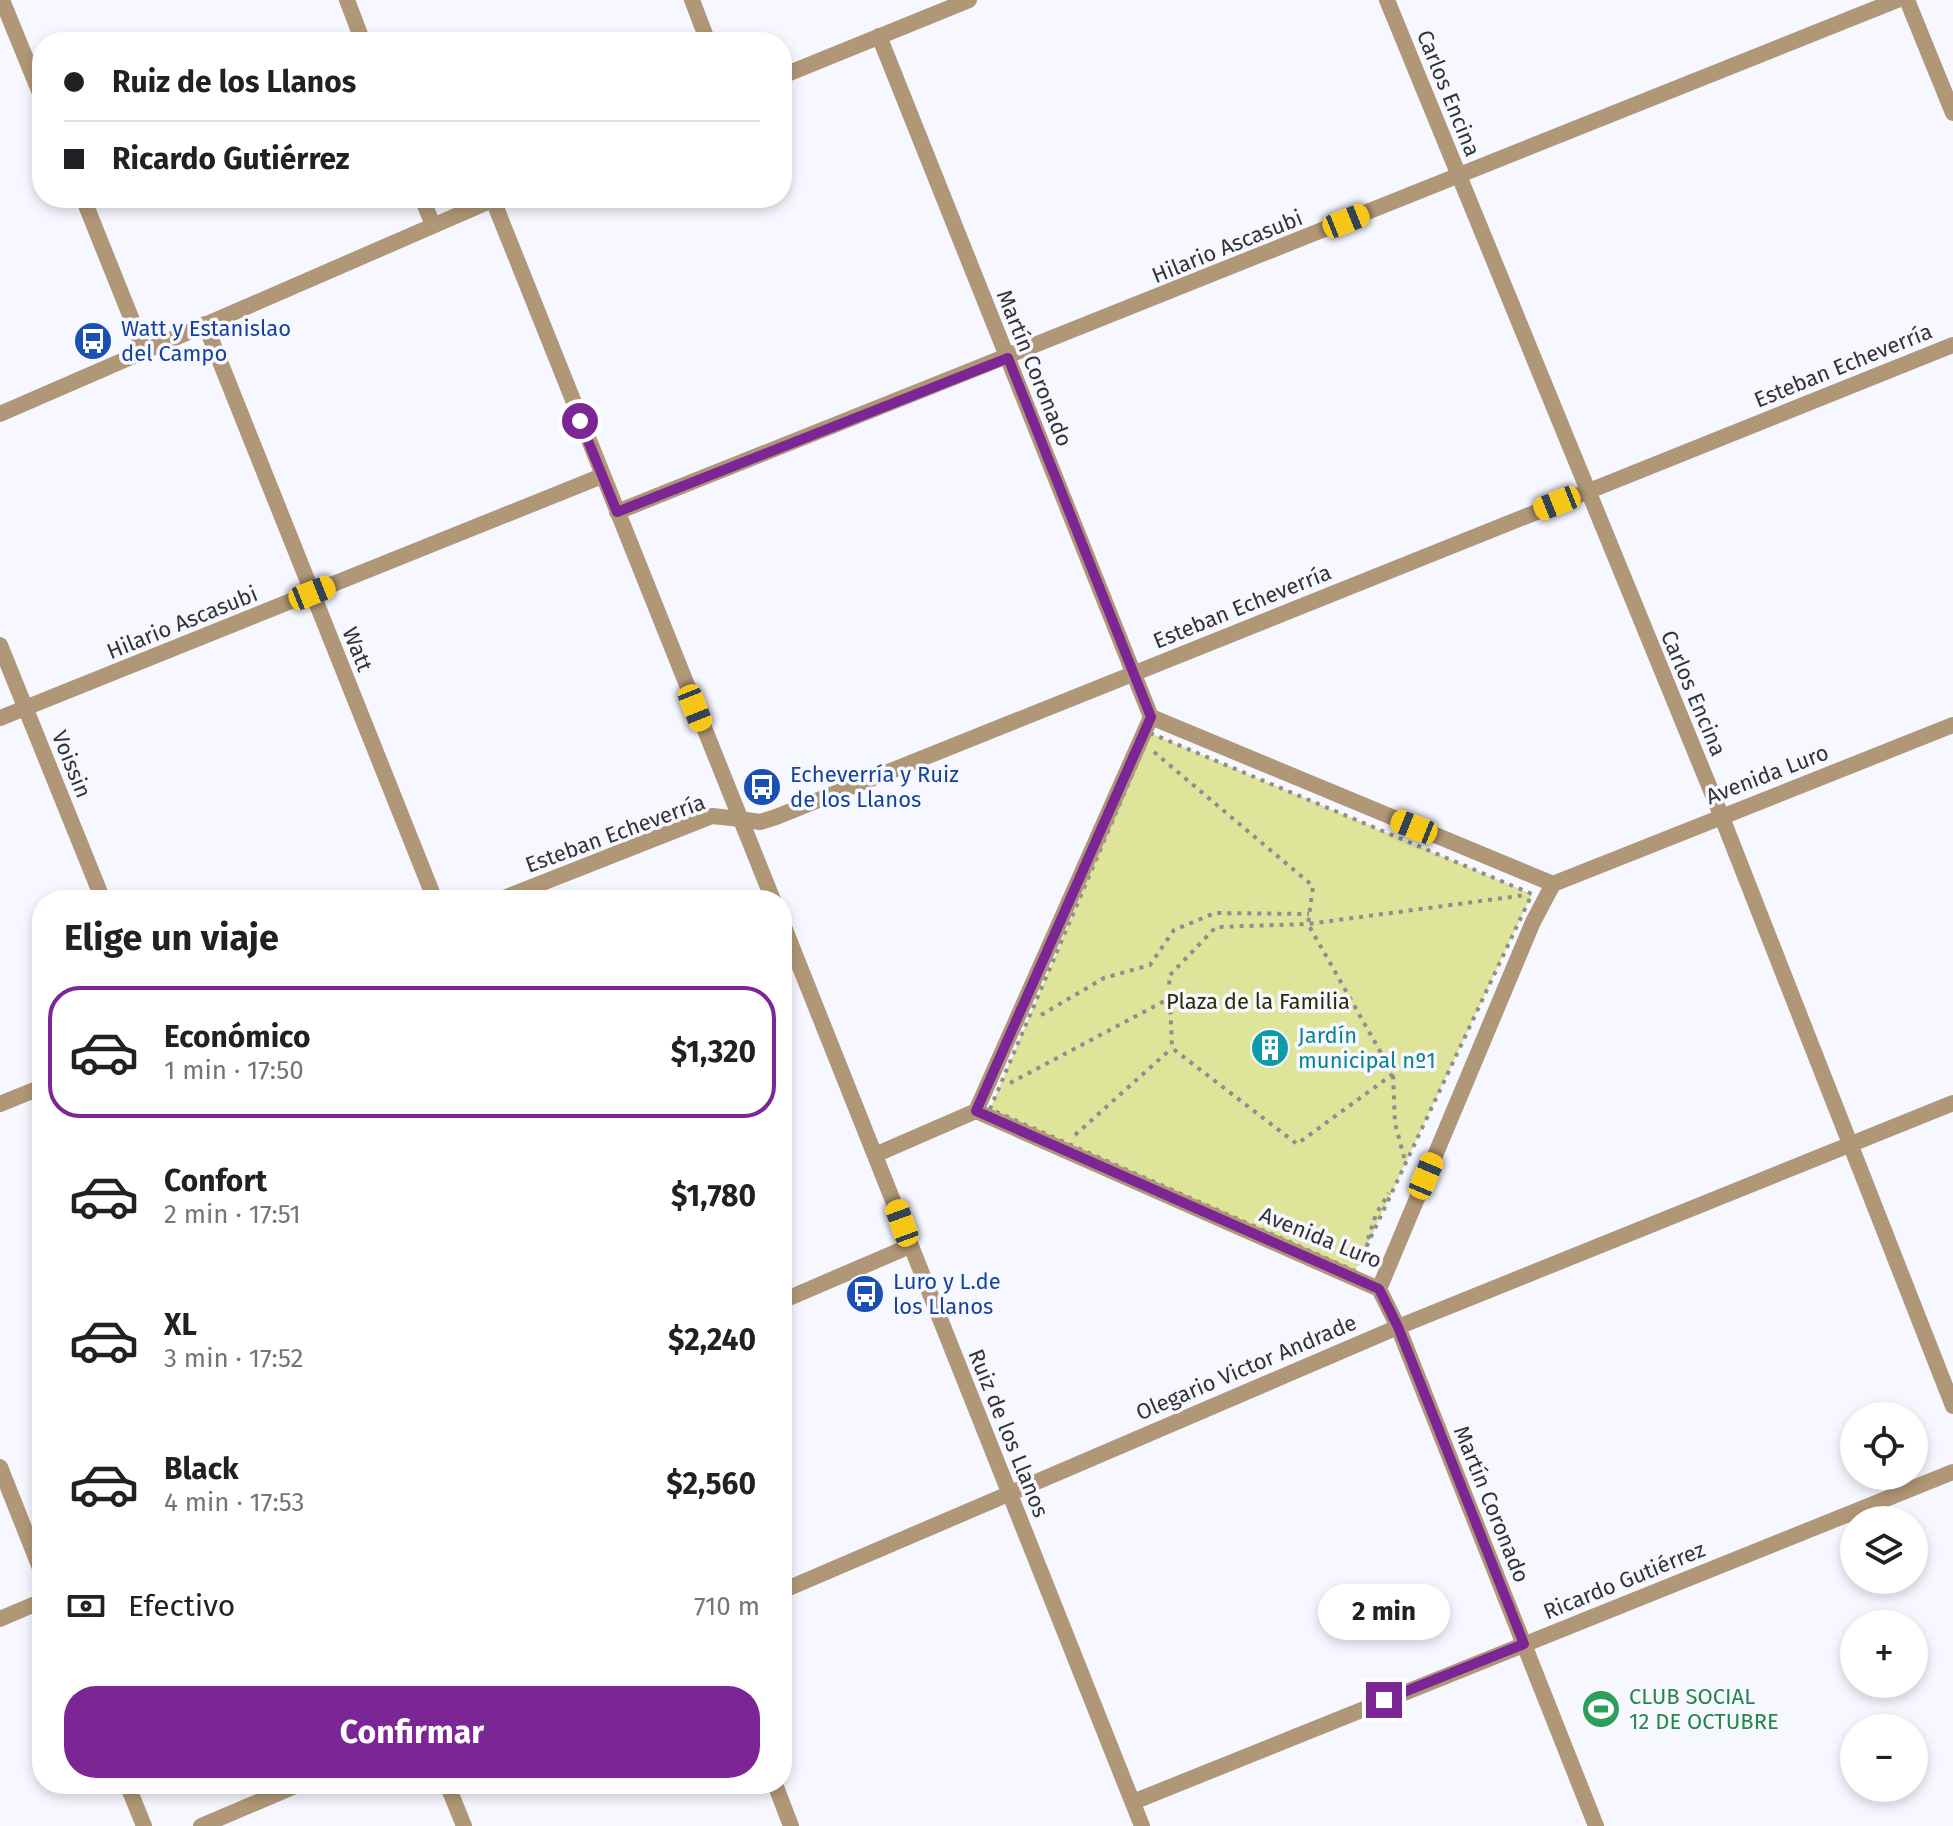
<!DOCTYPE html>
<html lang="es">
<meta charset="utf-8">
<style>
:root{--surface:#fff;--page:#f2f2f2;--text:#202124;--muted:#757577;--line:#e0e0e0;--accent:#7c2695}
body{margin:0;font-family:"Fira Sans",sans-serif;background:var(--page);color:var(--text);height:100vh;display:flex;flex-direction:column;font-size:30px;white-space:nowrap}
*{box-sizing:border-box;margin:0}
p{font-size:26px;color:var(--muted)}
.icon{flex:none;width:44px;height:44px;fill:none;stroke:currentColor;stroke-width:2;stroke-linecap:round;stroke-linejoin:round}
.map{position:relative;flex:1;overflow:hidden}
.panel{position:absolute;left:32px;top:890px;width:760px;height:904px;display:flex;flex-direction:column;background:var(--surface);border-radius:32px;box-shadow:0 4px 12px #0003}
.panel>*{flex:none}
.banner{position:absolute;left:32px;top:32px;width:760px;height:176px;border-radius:32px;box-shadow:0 4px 12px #0003;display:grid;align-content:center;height:176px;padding:0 32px;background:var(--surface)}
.buttons{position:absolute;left:1840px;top:1402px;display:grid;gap:16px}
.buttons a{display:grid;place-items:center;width:88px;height:88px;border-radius:50%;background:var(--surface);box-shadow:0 4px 12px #0003;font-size:40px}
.end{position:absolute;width:36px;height:36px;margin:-18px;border:10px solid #7c2695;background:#fff;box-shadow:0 0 0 4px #fff}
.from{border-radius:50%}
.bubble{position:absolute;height:56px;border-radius:28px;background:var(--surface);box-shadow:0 4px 12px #0003;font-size:26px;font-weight:700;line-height:56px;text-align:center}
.car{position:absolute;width:24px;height:48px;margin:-24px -12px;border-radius:10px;box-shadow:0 0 6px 2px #0007;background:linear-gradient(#f5c518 24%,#345 0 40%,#f5c518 0 76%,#345 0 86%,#f5c518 0)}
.banner b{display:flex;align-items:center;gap:28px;height:76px;font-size:30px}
.banner b+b{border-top:2px solid var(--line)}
.banner i{width:20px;height:20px;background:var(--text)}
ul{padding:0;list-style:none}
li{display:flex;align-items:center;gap:24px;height:132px;margin:0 16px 12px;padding:0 16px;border:4px solid transparent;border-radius:32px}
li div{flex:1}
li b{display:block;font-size:30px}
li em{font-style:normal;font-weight:700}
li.on{border-color:var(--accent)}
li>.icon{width:72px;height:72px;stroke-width:1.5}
h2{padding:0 32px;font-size:36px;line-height:96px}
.pay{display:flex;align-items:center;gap:20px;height:88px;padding:0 32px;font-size:30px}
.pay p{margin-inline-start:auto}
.action{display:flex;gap:16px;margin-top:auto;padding:16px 32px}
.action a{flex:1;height:92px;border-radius:32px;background:var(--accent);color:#fff;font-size:32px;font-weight:700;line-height:92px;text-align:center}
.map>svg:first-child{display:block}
.green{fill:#dee49a}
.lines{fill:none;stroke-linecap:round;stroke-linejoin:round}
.path{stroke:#8d8d92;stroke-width:4;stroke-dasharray:4 6;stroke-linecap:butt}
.minor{stroke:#b09777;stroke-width:16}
.tertiary{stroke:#b09777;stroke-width:16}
.route{stroke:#7c2695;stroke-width:10}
.labels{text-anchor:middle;stroke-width:7;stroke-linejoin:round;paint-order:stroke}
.street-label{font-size:22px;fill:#333336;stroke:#f7f8ff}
.transit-label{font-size:22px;fill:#164399;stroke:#f7f8ff;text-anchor:start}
.park-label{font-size:22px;fill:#2b2c03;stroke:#f7f8ff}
.culture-label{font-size:22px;fill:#0d838f;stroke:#f7f8ff;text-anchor:start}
.leisure-label{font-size:22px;fill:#27864d;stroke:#f7f8ff;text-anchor:start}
</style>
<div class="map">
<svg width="1953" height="1826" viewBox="0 0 1953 1826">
<rect width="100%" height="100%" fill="#f7f8ff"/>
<polygon class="green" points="1150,733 1532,894 1355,1271 990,1109"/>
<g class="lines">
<g class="path">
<polygon points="1150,733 1532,894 1355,1271 990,1109"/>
<polyline points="1154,752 1313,886 1308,924 1393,1074 1395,1123 1405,1161"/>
<polyline points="1041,1015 1104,978 1150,965 1174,930 1215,913 1309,914"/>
<polyline points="1393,1074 1297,1144 1172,1048 1169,976 1216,927 1308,924 1526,895"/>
<polyline points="1010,1083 1170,998"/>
<polyline points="1075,1135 1172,1048"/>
<polyline points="1368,1239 1376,1214 1389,1193"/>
</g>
<g class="minor">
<polyline points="2,0 42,98"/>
<polyline points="347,0 363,42"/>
<polyline points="692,0 708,42"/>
<polyline points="1387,0 1721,815 1953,1406"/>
<polyline points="1907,0 1953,113"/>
<polyline points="879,36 1151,717"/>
<polyline points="83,198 144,350"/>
<polyline points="422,198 433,225"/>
<polyline points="205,324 435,900"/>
<polyline points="617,512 1897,0"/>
<polyline points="0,645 103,900"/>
<polyline points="0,718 602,476"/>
<polyline points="740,819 760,822 776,817 1953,345"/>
<polyline points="1379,1289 1398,1327 1596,1826"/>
<polyline points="0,1467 42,1573"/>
<polyline points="782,1591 1398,1327 1953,1103"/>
<polyline points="127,1784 144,1826"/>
<polyline points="447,1784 464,1826"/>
<polyline points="775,1784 791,1826"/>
<polyline points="1133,1802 1953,1472"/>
<polyline points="201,1826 300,1784"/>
</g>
<g class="tertiary">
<polyline points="782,76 969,0"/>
<polyline points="493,200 773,900"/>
<polyline points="0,414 497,198"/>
<polyline points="499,900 712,816 740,819"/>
<polyline points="782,922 1142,1826"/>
<polyline points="0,1104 42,1087"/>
<polyline points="976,1111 1379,1289 1533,922 1553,884 1953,725"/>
<polyline points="877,1154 976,1111 1151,717 1553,884"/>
<polyline points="782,1301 910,1246"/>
<polyline points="0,1619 42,1601"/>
</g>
</g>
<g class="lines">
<polyline class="route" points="580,421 617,512 1008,358 1151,717 976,1111 1379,1289 1398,1327 1524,1644 1384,1700"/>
</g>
<defs>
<g id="bus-disc" transform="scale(2)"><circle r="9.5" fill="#1a4fb4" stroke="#f7f8ff"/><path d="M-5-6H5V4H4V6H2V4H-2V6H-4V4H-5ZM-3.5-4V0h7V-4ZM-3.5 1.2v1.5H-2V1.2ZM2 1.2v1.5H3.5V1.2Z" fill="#fff"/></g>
<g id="building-disc" transform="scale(2)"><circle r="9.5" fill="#0f9aa8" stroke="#f7f8ff"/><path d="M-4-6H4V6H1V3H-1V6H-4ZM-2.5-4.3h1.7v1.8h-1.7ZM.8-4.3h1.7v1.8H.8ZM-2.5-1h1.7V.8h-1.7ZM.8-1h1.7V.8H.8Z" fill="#fff"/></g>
<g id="stadium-disc" transform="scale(2)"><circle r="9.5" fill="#2e9e5b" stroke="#f7f8ff"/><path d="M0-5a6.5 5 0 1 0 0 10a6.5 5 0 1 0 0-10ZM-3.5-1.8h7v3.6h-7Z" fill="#fff"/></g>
</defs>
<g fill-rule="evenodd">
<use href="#bus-disc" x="93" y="341"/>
<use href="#bus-disc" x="762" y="787"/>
<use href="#building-disc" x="1270" y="1048"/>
<use href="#bus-disc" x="865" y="1294"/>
<use href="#stadium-disc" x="1601" y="1709"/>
</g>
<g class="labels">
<g class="street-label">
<text transform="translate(1449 93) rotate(68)" y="8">Carlos Encina</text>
<text transform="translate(1227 246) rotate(-22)" y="8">Hilario Ascasubi</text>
<text transform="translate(1843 365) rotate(-22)" y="8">Esteban Echeverría</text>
<text transform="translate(1035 368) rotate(68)" y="8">Martín Coronado</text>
<text transform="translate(1242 606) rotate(-22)" y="8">Esteban Echeverría</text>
<text transform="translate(182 622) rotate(-22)" y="8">Hilario Ascasubi</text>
<text transform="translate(358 649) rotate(68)" y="8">Watt</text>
<text transform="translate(1694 693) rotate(67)" y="8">Carlos Encina</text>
<text transform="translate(72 764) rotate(68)" y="8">Voissin</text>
<text transform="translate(1767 774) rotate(-21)" y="8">Avenida Luro</text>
<text transform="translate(615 833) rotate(-20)" y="8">Esteban Echeverría</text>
<text transform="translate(1321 1237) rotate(22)" y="8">Avenida Luro</text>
<text transform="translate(1246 1367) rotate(-23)" y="8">Olegario Victor Andrade</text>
<text transform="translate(1009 1433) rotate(68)" y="8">Ruiz de los Llanos</text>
<text transform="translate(1492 1504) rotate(68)" y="8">Martín Coronado</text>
<text transform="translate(1624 1580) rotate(-22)" y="8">Ricardo Gutiérrez</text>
</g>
<g class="transit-label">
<text x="121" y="336">Watt y Estanislao<tspan x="121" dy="25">del Campo</tspan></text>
<text x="790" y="782">Echeverría y Ruiz<tspan x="790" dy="25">de los Llanos</tspan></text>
<text x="893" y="1289">Luro y L.de<tspan x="893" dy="25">los Llanos</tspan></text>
</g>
<g class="park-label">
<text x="1258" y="1009">Plaza de la Familia</text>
</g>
<g class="culture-label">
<text x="1298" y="1043">Jardín<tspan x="1298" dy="25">municipal nº1</tspan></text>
</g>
<g class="leisure-label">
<text x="1629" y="1704">CLUB SOCIAL<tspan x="1629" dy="25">12 DE OCTUBRE</tspan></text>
</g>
</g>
</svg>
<div class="buttons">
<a><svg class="icon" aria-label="locate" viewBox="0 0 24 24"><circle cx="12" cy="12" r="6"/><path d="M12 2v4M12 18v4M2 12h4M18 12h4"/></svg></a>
<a><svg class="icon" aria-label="layers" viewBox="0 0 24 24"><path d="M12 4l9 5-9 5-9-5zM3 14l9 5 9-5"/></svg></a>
<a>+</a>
<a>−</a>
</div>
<i class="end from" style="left:580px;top:421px"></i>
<i class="end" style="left:1384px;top:1700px"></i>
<div class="bubble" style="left:1318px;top:1584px;width:132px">2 min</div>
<i class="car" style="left:1346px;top:221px;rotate:68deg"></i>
<i class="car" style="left:1557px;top:503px;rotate:248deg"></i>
<i class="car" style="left:312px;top:593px;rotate:68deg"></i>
<i class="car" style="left:695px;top:708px;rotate:158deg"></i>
<i class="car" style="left:1414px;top:827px;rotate:292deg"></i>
<i class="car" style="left:1426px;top:1176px;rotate:23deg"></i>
<i class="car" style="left:902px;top:1223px;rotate:340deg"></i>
<div class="banner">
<b><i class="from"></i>Ruiz de los Llanos</b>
<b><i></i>Ricardo Gutiérrez</b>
</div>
<section class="panel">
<h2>Elige un viaje</h2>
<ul>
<li class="on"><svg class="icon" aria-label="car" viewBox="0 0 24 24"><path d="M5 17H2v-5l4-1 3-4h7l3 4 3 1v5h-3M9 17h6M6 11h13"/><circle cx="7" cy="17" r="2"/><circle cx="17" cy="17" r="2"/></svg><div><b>Económico</b><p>1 min · 17:50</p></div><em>$1,320</em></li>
<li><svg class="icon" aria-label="car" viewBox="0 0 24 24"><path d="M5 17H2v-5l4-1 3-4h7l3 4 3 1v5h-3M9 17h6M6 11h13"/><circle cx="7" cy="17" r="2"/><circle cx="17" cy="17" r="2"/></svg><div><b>Confort</b><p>2 min · 17:51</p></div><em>$1,780</em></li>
<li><svg class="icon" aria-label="car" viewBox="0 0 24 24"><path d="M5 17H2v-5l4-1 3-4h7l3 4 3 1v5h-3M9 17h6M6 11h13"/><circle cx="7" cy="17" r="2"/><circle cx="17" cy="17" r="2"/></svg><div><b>XL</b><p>3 min · 17:52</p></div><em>$2,240</em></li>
<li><svg class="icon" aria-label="car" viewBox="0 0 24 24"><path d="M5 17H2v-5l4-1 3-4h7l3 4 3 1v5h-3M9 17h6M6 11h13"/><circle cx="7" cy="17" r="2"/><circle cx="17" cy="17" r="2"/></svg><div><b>Black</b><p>4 min · 17:53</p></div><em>$2,560</em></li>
</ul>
<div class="pay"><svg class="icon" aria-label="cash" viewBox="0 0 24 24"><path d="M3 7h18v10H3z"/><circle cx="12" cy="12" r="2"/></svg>Efectivo<p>710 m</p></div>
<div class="action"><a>Confirmar</a></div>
</section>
</div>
